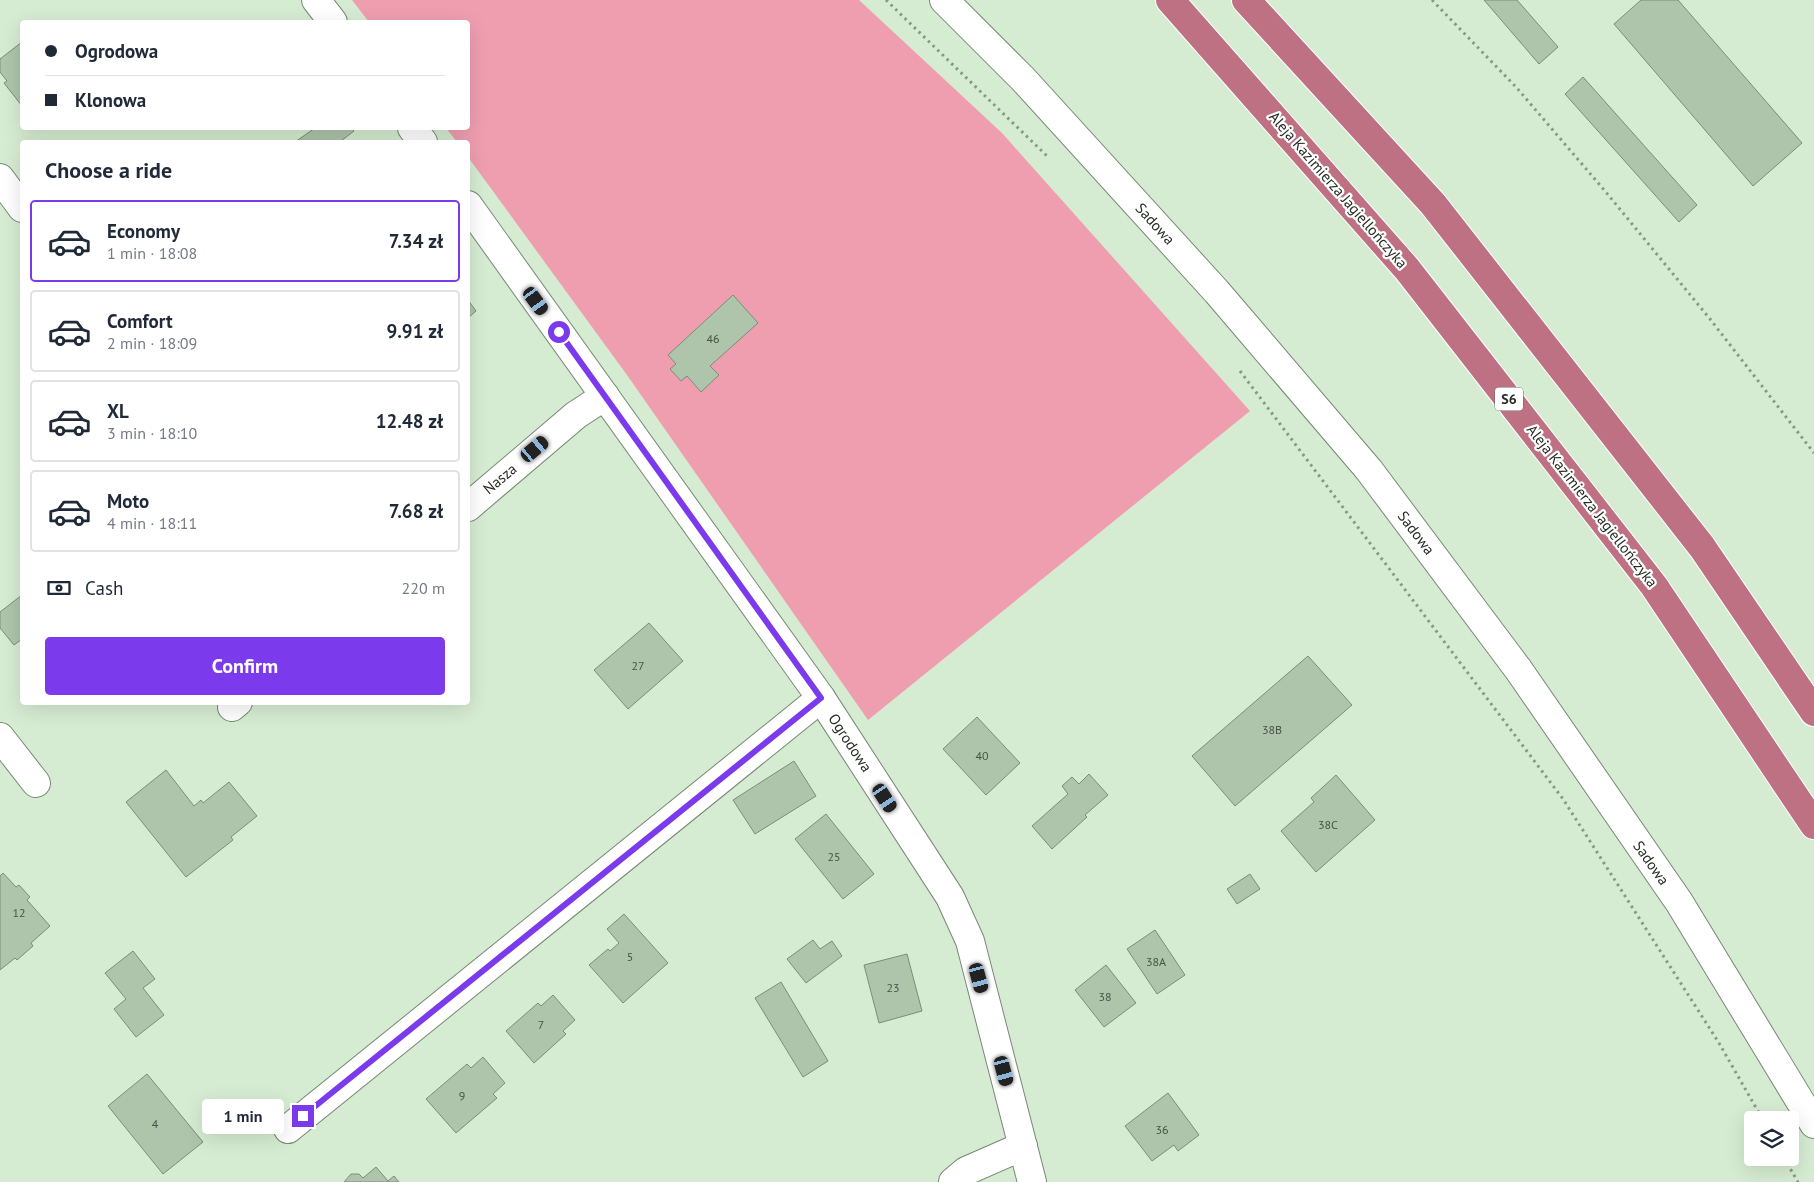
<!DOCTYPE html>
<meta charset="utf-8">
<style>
:root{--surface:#fff;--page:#f2f2f3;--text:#1f2937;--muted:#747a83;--line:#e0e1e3;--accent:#7c3aed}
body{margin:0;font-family:"PT Sans",sans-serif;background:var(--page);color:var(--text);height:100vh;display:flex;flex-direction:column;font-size:19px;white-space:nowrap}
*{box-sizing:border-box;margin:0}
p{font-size:16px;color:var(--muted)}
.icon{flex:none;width:28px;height:28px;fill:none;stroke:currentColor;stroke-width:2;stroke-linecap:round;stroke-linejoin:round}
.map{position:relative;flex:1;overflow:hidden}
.sheet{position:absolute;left:20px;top:140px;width:450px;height:565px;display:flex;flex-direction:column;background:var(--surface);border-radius:5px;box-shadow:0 5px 20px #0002}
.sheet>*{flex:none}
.banner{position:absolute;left:20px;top:20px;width:450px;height:110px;border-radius:5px;box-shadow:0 5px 20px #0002;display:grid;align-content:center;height:110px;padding:0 25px;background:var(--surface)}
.tools{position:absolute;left:1744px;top:1111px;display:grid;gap:10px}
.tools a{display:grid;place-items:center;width:55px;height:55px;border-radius:5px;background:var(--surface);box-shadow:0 5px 20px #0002;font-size:25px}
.end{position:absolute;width:22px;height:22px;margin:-11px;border:6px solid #7c3aed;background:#fff;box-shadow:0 0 0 2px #fff}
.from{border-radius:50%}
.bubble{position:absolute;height:35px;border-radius:5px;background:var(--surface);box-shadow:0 5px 20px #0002;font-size:16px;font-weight:700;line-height:35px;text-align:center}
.car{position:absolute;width:15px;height:30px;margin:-15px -8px;border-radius:6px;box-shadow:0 0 4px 1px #0007;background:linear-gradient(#222 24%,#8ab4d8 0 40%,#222 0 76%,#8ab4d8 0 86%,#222 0)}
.banner b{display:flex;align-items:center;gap:18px;height:48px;font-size:19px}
.banner b+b{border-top:1px solid var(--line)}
.banner i{width:12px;height:12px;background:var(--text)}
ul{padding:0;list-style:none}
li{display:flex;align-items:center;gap:15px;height:82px;margin:0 10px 8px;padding:0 15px;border:2px solid var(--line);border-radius:5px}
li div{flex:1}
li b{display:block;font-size:19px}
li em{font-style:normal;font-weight:700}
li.on{border-color:var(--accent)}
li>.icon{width:45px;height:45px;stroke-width:1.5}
h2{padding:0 25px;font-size:22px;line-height:60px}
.pay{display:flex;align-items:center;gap:12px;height:55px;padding:0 25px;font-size:19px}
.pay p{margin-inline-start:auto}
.action{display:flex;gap:10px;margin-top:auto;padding:10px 25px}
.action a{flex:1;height:58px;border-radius:5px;background:var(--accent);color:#fff;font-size:20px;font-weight:700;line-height:58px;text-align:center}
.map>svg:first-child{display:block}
.green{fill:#ef9eb0}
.building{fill:#aec4ab;stroke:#798e76}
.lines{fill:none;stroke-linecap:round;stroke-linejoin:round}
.minor-casing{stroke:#758a72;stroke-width:30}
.motorway-casing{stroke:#fff;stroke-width:30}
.path{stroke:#889885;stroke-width:3;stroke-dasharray:2.5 4;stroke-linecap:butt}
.minor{stroke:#fff;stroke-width:28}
.motorway{stroke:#bd7183;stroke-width:28}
.route{stroke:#7c3aed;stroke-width:6}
.labels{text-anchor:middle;stroke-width:4.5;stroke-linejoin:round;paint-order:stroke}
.number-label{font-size:12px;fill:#475345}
.shield{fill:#fff;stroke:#666c65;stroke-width:1}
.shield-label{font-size:14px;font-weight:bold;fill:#252d23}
.street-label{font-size:15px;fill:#252d23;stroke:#fff}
</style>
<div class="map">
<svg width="1814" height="1182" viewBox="0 0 1814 1182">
<rect width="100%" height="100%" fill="#d6ecd2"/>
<polygon class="green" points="352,0 859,0 1002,133 1250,411 868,720 627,375 468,157 468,142 457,142 446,128 468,128 468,22 369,22"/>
<g class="building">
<polygon points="1484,0 1517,0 1558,47 1539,64"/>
<polygon points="1641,0 1678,0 1802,143 1753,186 1614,24"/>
<polygon points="22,42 22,106 4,83 7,81 0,72 0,59"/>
<polygon points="1583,77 1697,205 1679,222 1565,94"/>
<polygon points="315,128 351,128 354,131 341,141 342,142 295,142"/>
<polygon points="733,295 758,323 710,366 719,375 701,392 687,376 681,381 670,369 676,364 668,355"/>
<polygon points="468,300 476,311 468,318"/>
<polygon points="22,595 22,639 14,645 0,628 0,612"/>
<polygon points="649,623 683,661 628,709 594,670"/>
<polygon points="1308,656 1352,705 1235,806 1192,756"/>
<polygon points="977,717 1020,763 986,795 943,749"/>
<polygon points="794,761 816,796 755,834 733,800"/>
<polygon points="166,770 194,806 201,800 203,803 229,782 257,816 231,837 233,840 186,877 126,802"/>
<polygon points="1089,774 1108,795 1085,815 1087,817 1052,849 1032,826 1068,794 1062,786 1072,777 1079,784"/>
<polygon points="1336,775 1375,820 1316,872 1281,831 1314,802 1311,798"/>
<polygon points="826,814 874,874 843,899 795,839"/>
<polygon points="3,873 16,887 19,885 30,897 27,900 50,926 31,943 33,946 17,960 15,958 0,970 0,876"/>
<polygon points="1250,874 1260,889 1237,904 1227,889"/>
<polygon points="624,914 668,963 623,1003 589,965 608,949 610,951 619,943 607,929"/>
<polygon points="1155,930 1185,975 1157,994 1127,949"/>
<polygon points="813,940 820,949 832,941 842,956 806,983 787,959"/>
<polygon points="133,951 155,979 143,988 164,1015 136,1037 114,1009 126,999 105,973"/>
<polygon points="907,954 922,1011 879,1023 864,965"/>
<polygon points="1106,965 1136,1003 1104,1027 1075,990"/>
<polygon points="781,982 828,1061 803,1077 755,998"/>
<polygon points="553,995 575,1020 563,1031 566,1034 534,1063 506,1031 538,1003 541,1006"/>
<polygon points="483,1057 505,1083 493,1094 497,1098 456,1133 426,1099 467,1064 471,1068"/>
<polygon points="147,1074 203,1142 163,1174 108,1106"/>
<polygon points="1168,1093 1199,1135 1178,1151 1174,1145 1152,1161 1125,1126"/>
<polygon points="376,1167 388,1181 394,1176 399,1182 344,1182 351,1174 359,1174 363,1178"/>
</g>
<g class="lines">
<g class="minor-casing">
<g id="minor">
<polyline points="316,0 333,22"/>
<polyline points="944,0 1023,79 1217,292 1369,470 1518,669 1679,902 1814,1124"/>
<polyline points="412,128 423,142"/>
<polyline points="0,178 22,208"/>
<polyline points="468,205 821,698 950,897 970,941 1032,1182"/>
<polyline points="468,507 576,415 605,396"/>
<polyline points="232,707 238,702"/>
<polyline points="0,737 36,783"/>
<polyline points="288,1129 821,698"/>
<polyline points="953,1182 966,1171 1023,1146"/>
</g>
</g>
<g class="motorway-casing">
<g id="motorway">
<polyline points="1170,0 1407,269 1654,586 1814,825"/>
<polyline points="1246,0 1433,204 1702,547 1814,712"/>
</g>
</g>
<g class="path">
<polyline points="886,0 1047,156"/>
<polyline points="1432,0 1516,87 1605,191 1710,319 1814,453"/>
<polyline points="1240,371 1563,799 1719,1043 1763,1120"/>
<polyline points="1784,1158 1798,1182"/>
</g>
<use href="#minor" class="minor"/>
<use href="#motorway" class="motorway"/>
</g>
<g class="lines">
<polyline class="route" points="303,1116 821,698 559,332"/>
</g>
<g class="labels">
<g class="number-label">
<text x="713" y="343">46</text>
<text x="638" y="670">27</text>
<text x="1272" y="734">38B</text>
<text x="982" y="760">40</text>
<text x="1328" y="829">38C</text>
<text x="834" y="861">25</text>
<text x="19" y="917">12</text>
<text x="630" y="961">5</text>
<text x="1156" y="966">38A</text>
<text x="893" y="992">23</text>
<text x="1105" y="1001">38</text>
<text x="541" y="1029">7</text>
<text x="462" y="1100">9</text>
<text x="155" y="1128">4</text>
<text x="1162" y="1134">36</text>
</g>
<rect class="shield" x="1495" y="387.5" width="28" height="23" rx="4"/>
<g class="shield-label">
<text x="1509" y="404">S6</text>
</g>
<g class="street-label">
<text transform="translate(1338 190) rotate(49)" y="5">Aleja Kazimierza Jagiellończyka</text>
<text transform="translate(1155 224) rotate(48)" y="5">Sadowa</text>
<text transform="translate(500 479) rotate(-40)" y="5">Nasza</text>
<text transform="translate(1592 506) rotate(52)" y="5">Aleja Kazimierza Jagiellończyka</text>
<text transform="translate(1416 533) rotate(53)" y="5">Sadowa</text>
<text transform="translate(850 743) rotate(57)" y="5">Ogrodowa</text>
<text transform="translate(1651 863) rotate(55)" y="5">Sadowa</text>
</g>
</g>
</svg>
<div class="tools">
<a><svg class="icon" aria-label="layers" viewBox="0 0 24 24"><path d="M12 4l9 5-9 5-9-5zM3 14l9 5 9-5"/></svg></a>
</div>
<i class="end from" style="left:559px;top:332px"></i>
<i class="end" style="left:303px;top:1116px"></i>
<div class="bubble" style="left:202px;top:1099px;width:82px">1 min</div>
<i class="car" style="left:536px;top:301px;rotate:144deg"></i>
<i class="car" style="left:535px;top:449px;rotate:50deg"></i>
<i class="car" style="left:885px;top:798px;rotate:147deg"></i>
<i class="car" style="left:979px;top:978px;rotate:165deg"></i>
<i class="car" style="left:1004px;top:1071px;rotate:165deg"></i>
<div class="banner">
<b><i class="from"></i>Ogrodowa</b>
<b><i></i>Klonowa</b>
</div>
<section class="sheet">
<h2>Choose a ride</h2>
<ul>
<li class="on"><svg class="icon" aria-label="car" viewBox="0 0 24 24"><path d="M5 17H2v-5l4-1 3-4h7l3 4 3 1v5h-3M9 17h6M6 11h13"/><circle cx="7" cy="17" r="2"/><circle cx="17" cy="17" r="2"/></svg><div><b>Economy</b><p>1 min · 18:08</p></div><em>7.34 zł</em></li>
<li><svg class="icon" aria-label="car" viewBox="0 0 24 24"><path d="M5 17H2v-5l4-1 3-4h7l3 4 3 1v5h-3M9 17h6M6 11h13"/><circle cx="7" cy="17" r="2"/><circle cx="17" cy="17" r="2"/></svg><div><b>Comfort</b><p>2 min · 18:09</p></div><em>9.91 zł</em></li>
<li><svg class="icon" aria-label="car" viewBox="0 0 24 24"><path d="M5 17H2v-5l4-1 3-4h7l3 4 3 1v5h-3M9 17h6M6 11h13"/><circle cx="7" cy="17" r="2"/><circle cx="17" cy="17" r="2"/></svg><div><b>XL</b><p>3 min · 18:10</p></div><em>12.48 zł</em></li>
<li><svg class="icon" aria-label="car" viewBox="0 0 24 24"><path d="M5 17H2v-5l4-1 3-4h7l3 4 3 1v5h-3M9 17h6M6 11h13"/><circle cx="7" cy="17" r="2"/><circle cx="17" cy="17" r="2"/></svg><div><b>Moto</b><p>4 min · 18:11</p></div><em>7.68 zł</em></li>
</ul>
<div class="pay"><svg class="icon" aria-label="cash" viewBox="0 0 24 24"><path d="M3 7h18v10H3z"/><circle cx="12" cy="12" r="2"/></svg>Cash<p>220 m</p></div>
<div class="action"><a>Confirm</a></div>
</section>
</div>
